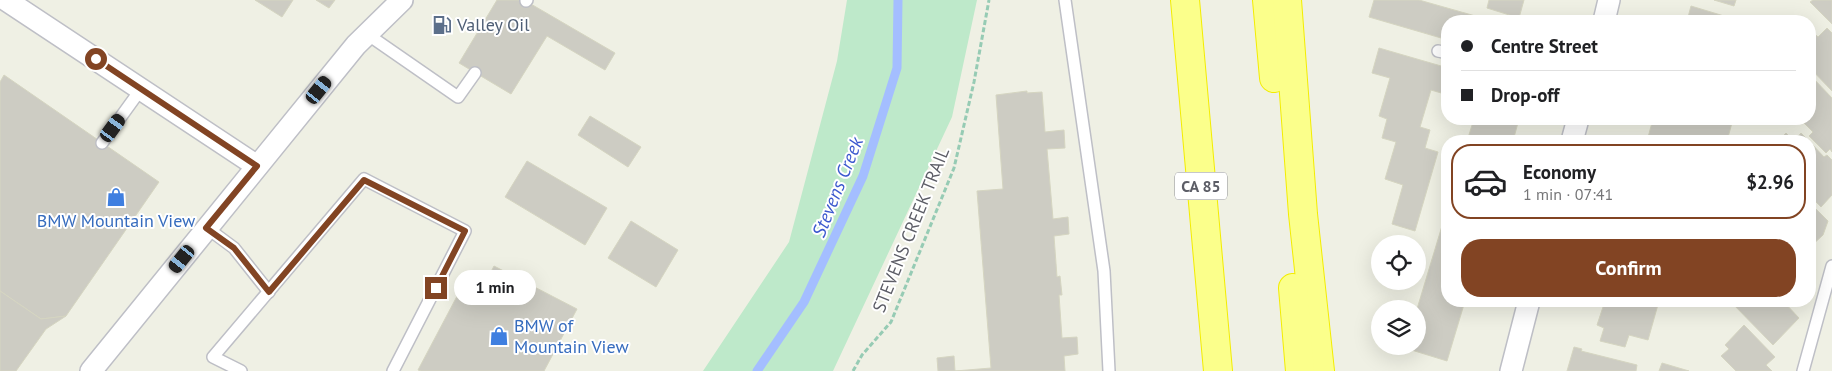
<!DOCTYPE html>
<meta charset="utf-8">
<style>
:root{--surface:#fff;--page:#f2f2f2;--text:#202124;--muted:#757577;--line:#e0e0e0;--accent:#824423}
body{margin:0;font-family:"PT Sans",sans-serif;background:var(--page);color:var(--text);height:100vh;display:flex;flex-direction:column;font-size:19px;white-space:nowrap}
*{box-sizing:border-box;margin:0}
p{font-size:16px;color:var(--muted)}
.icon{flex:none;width:28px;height:28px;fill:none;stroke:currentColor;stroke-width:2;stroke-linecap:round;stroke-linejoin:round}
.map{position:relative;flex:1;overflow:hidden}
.panel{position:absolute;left:1441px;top:135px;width:375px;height:172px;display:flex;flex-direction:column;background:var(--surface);border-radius:20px;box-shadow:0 5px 20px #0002}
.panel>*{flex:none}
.banner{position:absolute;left:1441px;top:15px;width:375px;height:110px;border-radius:20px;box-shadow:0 5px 20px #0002;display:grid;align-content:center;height:110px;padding:0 20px;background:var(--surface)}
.fabs{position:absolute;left:1371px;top:235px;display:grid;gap:10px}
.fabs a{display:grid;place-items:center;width:55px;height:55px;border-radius:50%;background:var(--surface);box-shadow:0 5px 20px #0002;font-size:25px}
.end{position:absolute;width:22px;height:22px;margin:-11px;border:6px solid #824423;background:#fff;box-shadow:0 0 0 2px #fff}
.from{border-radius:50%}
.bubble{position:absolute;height:35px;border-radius:18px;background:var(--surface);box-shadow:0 5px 20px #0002;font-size:16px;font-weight:700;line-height:35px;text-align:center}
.car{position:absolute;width:15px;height:30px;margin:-15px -8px;border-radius:6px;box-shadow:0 0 4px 1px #0007;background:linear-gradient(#222 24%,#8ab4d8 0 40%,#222 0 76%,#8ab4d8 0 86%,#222 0)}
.banner b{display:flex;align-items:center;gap:18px;height:48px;font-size:19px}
.banner b+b{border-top:1px solid var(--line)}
.banner i{width:12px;height:12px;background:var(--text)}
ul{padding:9px 0 0;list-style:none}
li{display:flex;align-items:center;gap:15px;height:75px;margin:0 10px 8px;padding:0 10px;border:2px solid transparent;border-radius:20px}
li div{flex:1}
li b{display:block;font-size:19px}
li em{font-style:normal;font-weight:700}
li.active{border-color:var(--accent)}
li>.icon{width:45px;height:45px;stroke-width:1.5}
.action{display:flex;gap:10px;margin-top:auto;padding:10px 20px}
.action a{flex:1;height:58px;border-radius:20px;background:var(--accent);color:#fff;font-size:20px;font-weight:700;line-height:58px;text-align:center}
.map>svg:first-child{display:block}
.green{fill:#bee9ca}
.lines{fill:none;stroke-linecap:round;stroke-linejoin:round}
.stream{stroke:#a4beff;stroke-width:9}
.building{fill:#cdccc3;stroke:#d5d5c1}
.lane-casing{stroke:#bebfc6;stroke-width:14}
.street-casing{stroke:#bebfc6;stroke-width:24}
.highway-casing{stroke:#f3ed00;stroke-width:30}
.path{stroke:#96cbb4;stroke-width:3;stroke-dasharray:5 2.5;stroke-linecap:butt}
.lane{stroke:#fff;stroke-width:11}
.street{stroke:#fff;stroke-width:21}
.highway{stroke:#fbff8b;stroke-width:28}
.route{stroke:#824423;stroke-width:6}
.labels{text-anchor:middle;stroke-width:4;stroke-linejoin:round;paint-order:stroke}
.shield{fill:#fff;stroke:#8d8e94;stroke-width:1}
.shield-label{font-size:16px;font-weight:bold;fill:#5c5d66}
.service-label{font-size:18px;fill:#4e5e75;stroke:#fff;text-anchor:start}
.shop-label{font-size:18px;fill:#366cbe;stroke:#fff}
.street-label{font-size:18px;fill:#5c5d66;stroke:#fff}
.water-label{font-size:19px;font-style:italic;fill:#3c59ce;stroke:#fff}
</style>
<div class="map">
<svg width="1832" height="371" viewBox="0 0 1832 371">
<rect width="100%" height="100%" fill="#eff0e4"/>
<polygon class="green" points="847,0 977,0 952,117 833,371 703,371 789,242 837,61"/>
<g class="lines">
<polyline class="stream" points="757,371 804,302 863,176 897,68 898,0"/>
</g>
<g class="building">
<polygon points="255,0 293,0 282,17"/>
<polygon points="316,0 335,0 329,8"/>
<polygon points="497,0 524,0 615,53 605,70 547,36 511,94 459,63"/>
<polygon points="1374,0 1419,0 1493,21 1448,21 1448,40 1369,17"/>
<polygon points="1489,0 1524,0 1519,18 1487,8"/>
<polygon points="1714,0 1736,0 1734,6"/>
<polygon points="1813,0 1832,0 1832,24 1810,2"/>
<polygon points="1691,6 1724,16 1723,21 1687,21"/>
<polygon points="1732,16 1750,21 1730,21"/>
<polygon points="1827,28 1832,33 1832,91 1810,68 1810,29 1818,37"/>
<polygon points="1379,48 1448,68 1448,95 1431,90 1420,127 1430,130 1425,148 1438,152 1415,231 1392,224 1403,185 1385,179 1396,142 1382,138 1387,119 1379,116 1390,78 1372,73"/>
<polygon points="4,75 159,182 66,316 41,319 0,291 0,82"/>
<polygon points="1812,77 1832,98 1832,152 1830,149 1826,153 1809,136 1813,132 1800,119 1810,119 1810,79"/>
<polygon points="1027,91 1027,93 1042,92 1045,132 1064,130 1065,148 1047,149 1053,219 1068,217 1069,234 1054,236 1057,277 1060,276 1062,295 1059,295 1062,338 1077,337 1078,354 1064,356 1065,371 938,371 937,358 954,356 955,371 991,368 977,191 1003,189 996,95"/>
<polygon points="590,116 641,147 628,167 578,135"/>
<polygon points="1474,119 1519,119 1513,141 1467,141"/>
<polygon points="1653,119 1670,124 1672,119 1733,119 1727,141 1703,136 1702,141 1647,141"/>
<polygon points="1786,133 1794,141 1801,133 1809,141 1778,141"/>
<polygon points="1810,142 1824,157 1827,155 1832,160 1832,195 1821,207 1810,196"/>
<polygon points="527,161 607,208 585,245 505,197"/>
<polygon points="1810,203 1828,221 1823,235 1810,247"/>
<polygon points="1448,206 1448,301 1465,301 1447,361 1405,348 1406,346 1418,346 1417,309"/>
<polygon points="631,221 678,250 656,287 608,258"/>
<polygon points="494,266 577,309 544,371 421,371 418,370 464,283 480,293"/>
<polygon points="0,291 41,319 66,316 46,329 16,371 0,371"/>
<polygon points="1605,301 1659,301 1648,340 1629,335 1625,347 1600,341 1604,328 1597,325"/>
<polygon points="1730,301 1783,301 1799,318 1773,345"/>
<polygon points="1744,325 1775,357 1766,365 1772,371 1736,371 1721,356 1729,349 1725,345"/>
<polygon points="1574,347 1582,349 1581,351 1637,365 1636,371 1567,371"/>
<polygon points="1662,363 1689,371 1659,371"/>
</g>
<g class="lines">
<g class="lane-casing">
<g id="lane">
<polyline points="1065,0 1104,271 1109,371"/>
<polyline points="526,1 527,0"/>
<polyline points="367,34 458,97 475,73"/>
<polyline points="1438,51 1448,53"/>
<polyline points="102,143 141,89"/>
<polyline points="207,228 234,248 269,292"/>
<polyline points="241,371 213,357 364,179 465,231 393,371"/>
<polyline points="1803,371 1832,266"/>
</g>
</g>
<g class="street-casing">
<g id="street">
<polyline points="6,0 257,166"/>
<polyline points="1604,21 1609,0"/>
<polyline points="1572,141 1578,119"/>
<polyline points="91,371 356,45 402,0"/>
<polyline points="1511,371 1529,301"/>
</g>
</g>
<g class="highway-casing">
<g id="highway">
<polyline points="1185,0 1218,371"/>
<polyline points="1267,0 1274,78"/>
<polyline points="1287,0 1303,214 1320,371"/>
<polyline points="1293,288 1300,371"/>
</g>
</g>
<polyline class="path" points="853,371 862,355 891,322 954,168 974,82 989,0"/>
<use href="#lane" class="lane"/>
<use href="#street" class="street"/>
<use href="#highway" class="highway"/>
</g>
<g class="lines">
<polyline class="route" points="96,59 257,166 206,228 234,248 269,292 364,180 465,231 436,288"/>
</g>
<defs>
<g id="fuel-bare" transform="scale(1.5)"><path d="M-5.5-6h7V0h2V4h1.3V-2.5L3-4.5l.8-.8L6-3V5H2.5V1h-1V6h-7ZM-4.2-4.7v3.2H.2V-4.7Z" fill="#5c6f8a" stroke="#fff" stroke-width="2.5" paint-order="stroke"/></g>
<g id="shop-bare" transform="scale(1.5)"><path d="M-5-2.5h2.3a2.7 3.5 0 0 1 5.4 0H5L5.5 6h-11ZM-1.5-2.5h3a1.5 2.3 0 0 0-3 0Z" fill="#3f7fe0" stroke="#fff" stroke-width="2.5" paint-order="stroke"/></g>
</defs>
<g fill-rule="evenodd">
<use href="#fuel-bare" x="442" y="25"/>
<use href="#shop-bare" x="116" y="197"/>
<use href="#shop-bare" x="499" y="336"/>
</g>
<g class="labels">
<rect class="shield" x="1175" y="172.5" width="52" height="27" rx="4"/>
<g class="shield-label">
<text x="1201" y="192">CA 85</text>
</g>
<g class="service-label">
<text x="457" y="31">Valley Oil</text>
</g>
<g class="shop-label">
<text x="116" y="227">BMW Mountain View</text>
<text x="514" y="332" text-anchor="start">BMW of<tspan x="514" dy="21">Mountain View</tspan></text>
</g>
<g class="street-label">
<text transform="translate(911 230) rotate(-68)" y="6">STEVENS CREEK TRAIL</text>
</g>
<g class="water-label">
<text transform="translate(837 187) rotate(-68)" y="7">Stevens Creek</text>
</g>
</g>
</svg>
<div class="fabs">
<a><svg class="icon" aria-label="locate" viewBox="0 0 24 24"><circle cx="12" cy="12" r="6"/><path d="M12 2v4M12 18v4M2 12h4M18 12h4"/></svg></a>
<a><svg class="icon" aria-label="layers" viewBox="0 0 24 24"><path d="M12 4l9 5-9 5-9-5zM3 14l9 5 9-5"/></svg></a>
</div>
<i class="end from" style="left:96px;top:59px"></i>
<i class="end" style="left:436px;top:288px"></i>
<div class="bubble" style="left:454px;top:270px;width:82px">1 min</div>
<i class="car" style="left:319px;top:90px;rotate:39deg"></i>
<i class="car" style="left:113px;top:128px;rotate:36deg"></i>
<i class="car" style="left:182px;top:259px;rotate:219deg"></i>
<div class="banner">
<b><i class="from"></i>Centre Street</b>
<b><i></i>Drop-off</b>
</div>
<section class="panel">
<ul>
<li class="active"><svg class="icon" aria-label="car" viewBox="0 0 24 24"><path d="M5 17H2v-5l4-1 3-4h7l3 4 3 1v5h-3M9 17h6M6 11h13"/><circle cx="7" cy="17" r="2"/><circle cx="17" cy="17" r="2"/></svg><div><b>Economy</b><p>1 min · 07:41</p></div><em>$2.96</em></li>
</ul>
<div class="action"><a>Confirm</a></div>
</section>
</div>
